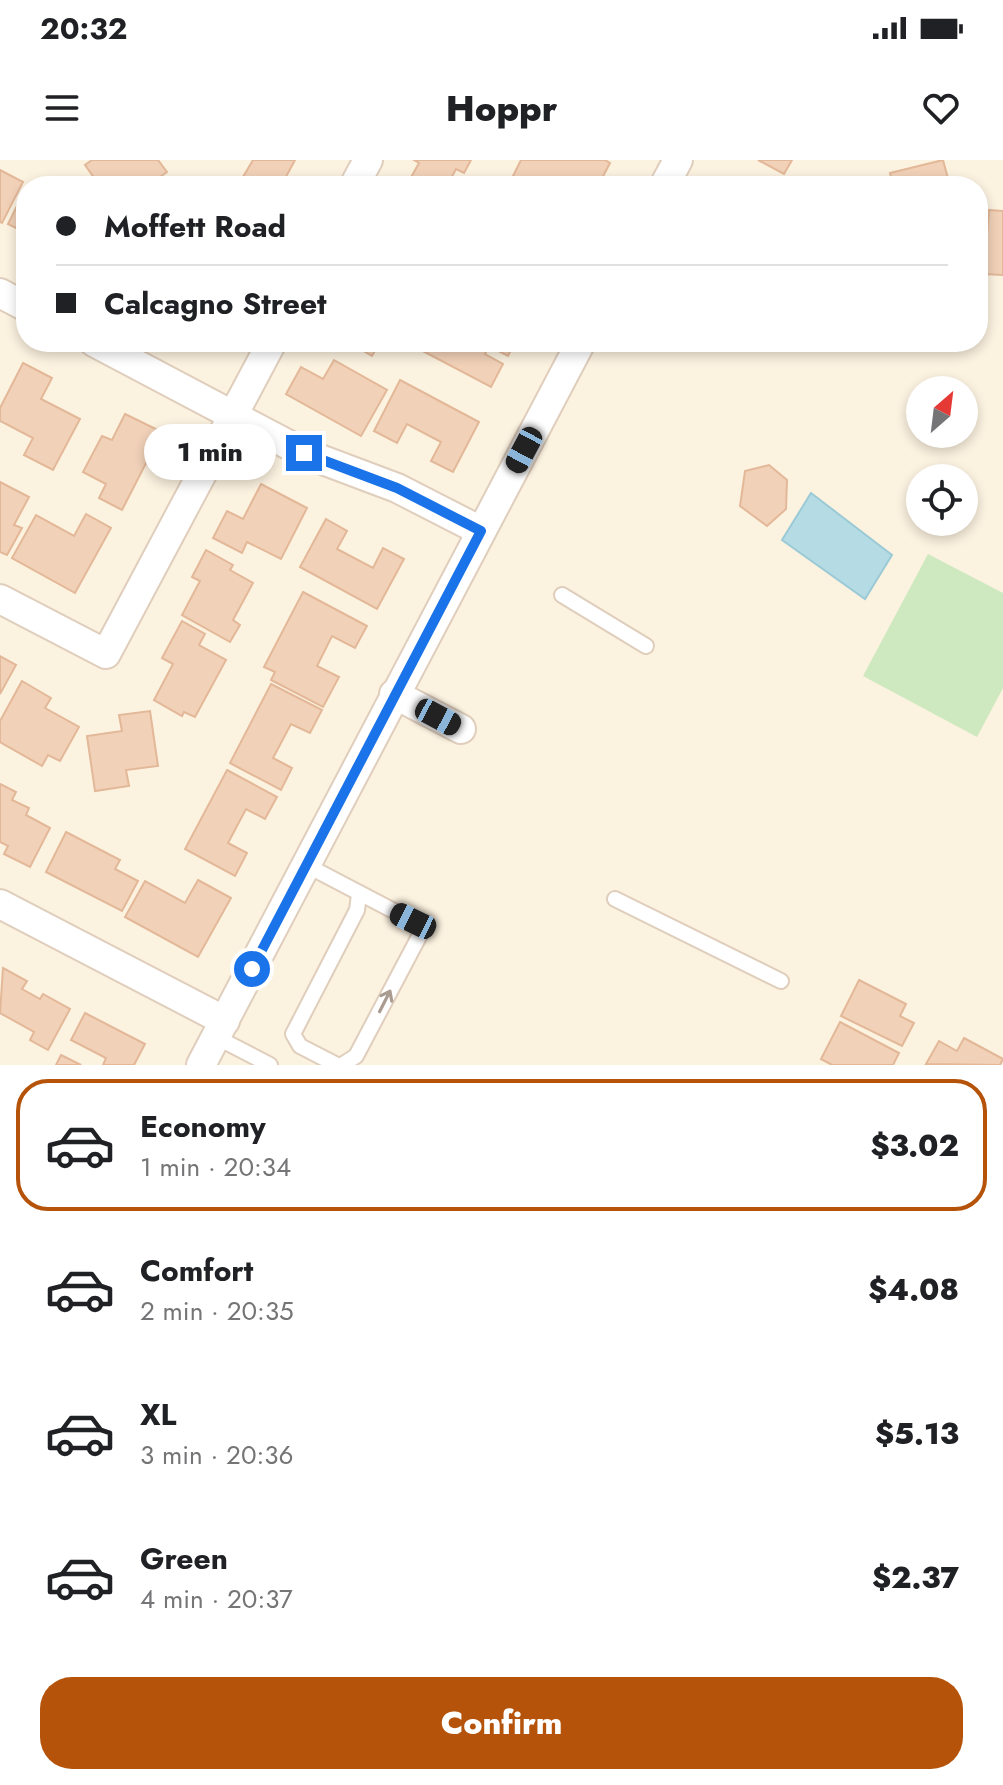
<!DOCTYPE html>
<meta charset="utf-8">
<style>
:root{--surface:#fff;--page:#f6f6f6;--text:#202124;--muted:#757577;--line:#e0e0e0;--accent:#b45309}
body{margin:0;font-family:Jost,sans-serif;background:var(--page);color:var(--text);height:100vh;display:flex;flex-direction:column;font-size:30px;white-space:nowrap}
*{box-sizing:border-box;margin:0}
p{font-size:26px;color:var(--muted)}
.icon{flex:none;width:44px;height:44px;fill:none;stroke:currentColor;stroke-width:2;stroke-linecap:round;stroke-linejoin:round}
.map{position:relative;height:905px;overflow:hidden}
.panel{display:flex;flex-direction:column;background:var(--surface);flex:1}
.panel>*{flex:none}
.top-card{position:absolute;left:16px;top:16px;width:972px;height:176px;border-radius:32px;box-shadow:0 4px 12px #0003;display:grid;align-content:center;height:176px;padding:0 40px;background:var(--surface)}
.needle{width:52px;rotate:28deg}
.tools{position:absolute;left:906px;top:216px;display:grid;gap:16px}
.tools a{display:grid;place-items:center;width:72px;height:72px;border-radius:50%;background:var(--surface);box-shadow:0 4px 12px #0003;font-size:40px}
.end{position:absolute;width:36px;height:36px;margin:-18px;border:10px solid #1a73e8;background:#fff;box-shadow:0 0 0 4px #fff}
.from{border-radius:50%}
.bubble{position:absolute;height:56px;border-radius:28px;background:var(--surface);box-shadow:0 4px 12px #0003;font-size:26px;font-weight:800;line-height:56px;text-align:center}
.car{position:absolute;width:24px;height:48px;margin:-24px -12px;border-radius:10px;box-shadow:0 0 6px 2px #0007;background:linear-gradient(#222 24%,#8ab4d8 0 40%,#222 0 76%,#8ab4d8 0 86%,#222 0)}
.top-card b{display:flex;align-items:center;gap:28px;height:76px;font-size:30px}
.top-card b+b{border-top:2px solid var(--line)}
.top-card i{width:20px;height:20px;background:var(--text)}
ul{padding:14px 0 0;list-style:none}
li{display:flex;align-items:center;gap:24px;height:132px;margin:0 16px 12px;padding:0 24px;border:4px solid transparent;border-radius:32px}
li div{flex:1}
li b{display:block;font-size:30px}
li em{font-style:normal;font-weight:800}
li.active{border-color:var(--accent)}
li>.icon{width:72px;height:72px;stroke-width:1.5}
.action{display:flex;gap:16px;margin-top:auto;padding:16px 40px}
.action a{flex:1;height:92px;border-radius:32px;background:var(--accent);color:#fff;font-size:32px;font-weight:800;line-height:92px;text-align:center}
.status{display:flex;justify-content:space-between;align-items:center;height:56px;padding:0 40px;background:var(--surface);direction:ltr}
.status svg{height:22px;fill:currentColor}
header{display:flex;justify-content:space-between;align-items:center;height:104px;padding:0 40px;background:var(--surface);font-size:36px;font-weight:800}
.map>svg:first-child{display:block}
.green{fill:#cee9bf}
.water{fill:#b5dce5;stroke:#9bcad6;stroke-width:2}
.building{fill:#f1d1b8;stroke:#e3b898;stroke-width:2}
.lines{fill:none;stroke-linecap:round;stroke-linejoin:round}
.lane-casing{stroke:#e0cebc;stroke-width:18}
.street-casing{stroke:#e0cebc;stroke-width:32}
.lane{stroke:#fff;stroke-width:14}
.street{stroke:#fff;stroke-width:28}
.oneway{stroke:#aa9b91}
.route{stroke:#1a73e8;stroke-width:10}
</style>
<div class="status"><b>20:32</b><svg viewBox="0 0 49 12"><path d="M0 12V9h3v3zM5 12V6h3v6zM10 12V3h3v9zM15 12V0h3v12zM26 1h20v11H26zM47 4h2v5h-2z"/></svg></div>
<header><svg class="icon" aria-label="menu" viewBox="0 0 24 24"><path d="M4 6h16M4 12h16M4 18h16"/></svg>Hoppr<svg class="icon" aria-label="heart" viewBox="0 0 24 24"><path d="M12 20l-8-8c-3-5 5-10 8-4 3-6 11-1 8 4z"/></svg></header>
<div class="map">
<svg width="1003" height="905" viewBox="0 0 1003 905">
<rect width="100%" height="100%" fill="#fcf2e0"/>
<polygon class="green" points="928,394 1003,433 1003,528 977,577 863,516"/>
<polygon class="water" points="811,333 892,395 865,439 782,380"/>
<g class="building">
<polygon points="92,0 158,0 167,12 147,26 100,26 85,5"/>
<polygon points="253,0 295,0 281,26 259,26 243,17"/>
<polygon points="414,0 471,0 464,13 456,9 447,26 417,26 409,21 419,3"/>
<polygon points="521,0 605,0 610,3 598,26 579,17 576,24 579,26 523,26 511,20"/>
<polygon points="758,0 792,0 784,14"/>
<polygon points="943,0 950,26 893,26 890,13"/>
<polygon points="0,10 23,22 2,63 0,62"/>
<polygon points="26,28 26,73 8,64"/>
<polygon points="989,50 1003,51 1003,115 984,114"/>
<polygon points="348,182 380,182 372,196"/>
<polygon points="426,182 515,182 508,196 489,186 485,194 503,204 491,227 421,190"/>
<polygon points="334,200 387,230 361,276 286,234 301,207 323,219"/>
<polygon points="23,203 52,218 41,239 80,259 53,310 24,295 33,278 0,261 0,248"/>
<polygon points="400,220 479,262 453,312 431,301 441,282 407,264 397,283 374,271"/>
<polygon points="125,254 162,272 122,350 99,338 106,324 83,312 102,276 112,280"/>
<polygon points="769,305 787,320 786,349 767,366 740,346 745,311"/>
<polygon points="0,322 29,337 14,365 22,368 7,395 0,392"/>
<polygon points="261,324 307,348 281,399 247,382 242,393 213,378 227,351 243,359"/>
<polygon points="86,354 111,368 75,433 12,398 36,355 74,376"/>
<polygon points="326,359 347,371 337,389 373,408 383,388 404,399 377,449 300,407"/>
<polygon points="206,390 233,405 230,410 253,423 233,460 240,465 230,482 182,455 200,421 192,417"/>
<polygon points="303,432 367,466 355,488 332,476 317,506 339,517 323,547 271,520 275,512 264,507"/>
<polygon points="182,461 205,474 199,485 226,500 195,557 184,552 182,556 154,540 173,504 162,498"/>
<polygon points="0,496 16,505 0,534"/>
<polygon points="22,521 51,538 45,548 79,567 60,601 48,595 42,606 0,582 0,561"/>
<polygon points="271,524 322,550 310,573 291,564 273,598 292,608 281,630 230,603"/>
<polygon points="150,551 158,606 126,610 129,626 95,631 87,576 122,571 119,555"/>
<polygon points="227,610 277,637 265,659 246,649 228,683 247,693 235,716 185,689"/>
<polygon points="0,624 16,632 12,640 29,648 26,655 50,668 30,707 4,694 8,686 0,682"/>
<polygon points="66,672 120,700 115,709 138,721 122,751 46,712"/>
<polygon points="198,720 231,738 198,797 125,757 145,721 185,743"/>
<polygon points="3,808 27,821 22,829 40,839 43,834 70,849 48,890 30,880 34,872 0,853"/>
<polygon points="859,820 906,844 900,856 914,863 902,886 841,856"/>
<polygon points="85,853 145,884 134,905 103,905 106,898 71,880"/>
<polygon points="840,862 899,893 893,905 832,905 821,899"/>
<polygon points="964,878 1003,899 1000,905 926,904 939,881 957,891"/>
<polygon points="61,895 81,905 56,905"/>
</g>
<g class="lines">
<g class="lane-casing">
<g id="lane">
<polyline points="562,435 646,486"/>
<polyline points="306,705 413,761 422,771 356,896 342,905"/>
<polyline points="615,739 781,821"/>
<polyline points="216,877 270,905"/>
<polyline points="337,905 300,886 293,874 357,750 359,735"/>
</g>
</g>
<g class="street-casing">
<g id="street">
<polyline points="354,26 368,0"/>
<polyline points="664,26 678,0"/>
<polyline points="0,133 26,147"/>
<polyline points="94,182 304,293 397,328 481,371"/>
<polyline points="0,439 106,494 272,182"/>
<polyline points="394,534 461,569"/>
<polyline points="0,744 225,861"/>
<polyline points="201,905 581,182"/>
</g>
</g>
<use href="#lane" class="lane"/>
<use href="#street" class="street"/>
</g>
<defs><path id="oneway-shaft" d="M-6 0H5M1.5-3L5.5 0L1.5 3" fill="none" stroke-width="1.6" stroke-linecap="round" stroke-linejoin="round" transform="scale(2)"/></defs>
<use class="oneway" href="#oneway-shaft" transform="translate(385 841) rotate(-63)"/>
<g class="lines">
<polyline class="route" points="252,809 481,371 397,328 304,293"/>
</g>
</svg>
<div class="tools">
<a><svg class="needle" viewBox="-14 -14 28 28"><path d="M0-13l5 13h-10z" fill="#e53935"/><path d="M0 13l5-13h-10z" fill="#757577"/></svg></a>
<a><svg class="icon" aria-label="locate" viewBox="0 0 24 24"><circle cx="12" cy="12" r="6"/><path d="M12 2v4M12 18v4M2 12h4M18 12h4"/></svg></a>
</div>
<i class="end from" style="left:252px;top:809px"></i>
<i class="end" style="left:304px;top:293px"></i>
<div class="bubble" style="left:144px;top:264px;width:132px">1 min</div>
<i class="car" style="left:524px;top:290px;rotate:208deg"></i>
<i class="car" style="left:438px;top:557px;rotate:118deg"></i>
<i class="car" style="left:413px;top:761px;rotate:296deg"></i>
<div class="top-card">
<b><i class="from"></i>Moffett Road</b>
<b><i></i>Calcagno Street</b>
</div>
</div>
<section class="panel">
<ul>
<li class="active"><svg class="icon" aria-label="car" viewBox="0 0 24 24"><path d="M5 17H2v-5l4-1 3-4h7l3 4 3 1v5h-3M9 17h6M6 11h13"/><circle cx="7" cy="17" r="2"/><circle cx="17" cy="17" r="2"/></svg><div><b>Economy</b><p>1 min · 20:34</p></div><em>$3.02</em></li>
<li><svg class="icon" aria-label="car" viewBox="0 0 24 24"><path d="M5 17H2v-5l4-1 3-4h7l3 4 3 1v5h-3M9 17h6M6 11h13"/><circle cx="7" cy="17" r="2"/><circle cx="17" cy="17" r="2"/></svg><div><b>Comfort</b><p>2 min · 20:35</p></div><em>$4.08</em></li>
<li><svg class="icon" aria-label="car" viewBox="0 0 24 24"><path d="M5 17H2v-5l4-1 3-4h7l3 4 3 1v5h-3M9 17h6M6 11h13"/><circle cx="7" cy="17" r="2"/><circle cx="17" cy="17" r="2"/></svg><div><b>XL</b><p>3 min · 20:36</p></div><em>$5.13</em></li>
<li><svg class="icon" aria-label="car" viewBox="0 0 24 24"><path d="M5 17H2v-5l4-1 3-4h7l3 4 3 1v5h-3M9 17h6M6 11h13"/><circle cx="7" cy="17" r="2"/><circle cx="17" cy="17" r="2"/></svg><div><b>Green</b><p>4 min · 20:37</p></div><em>$2.37</em></li>
</ul>
<div class="action"><a>Confirm</a></div>
</section>
